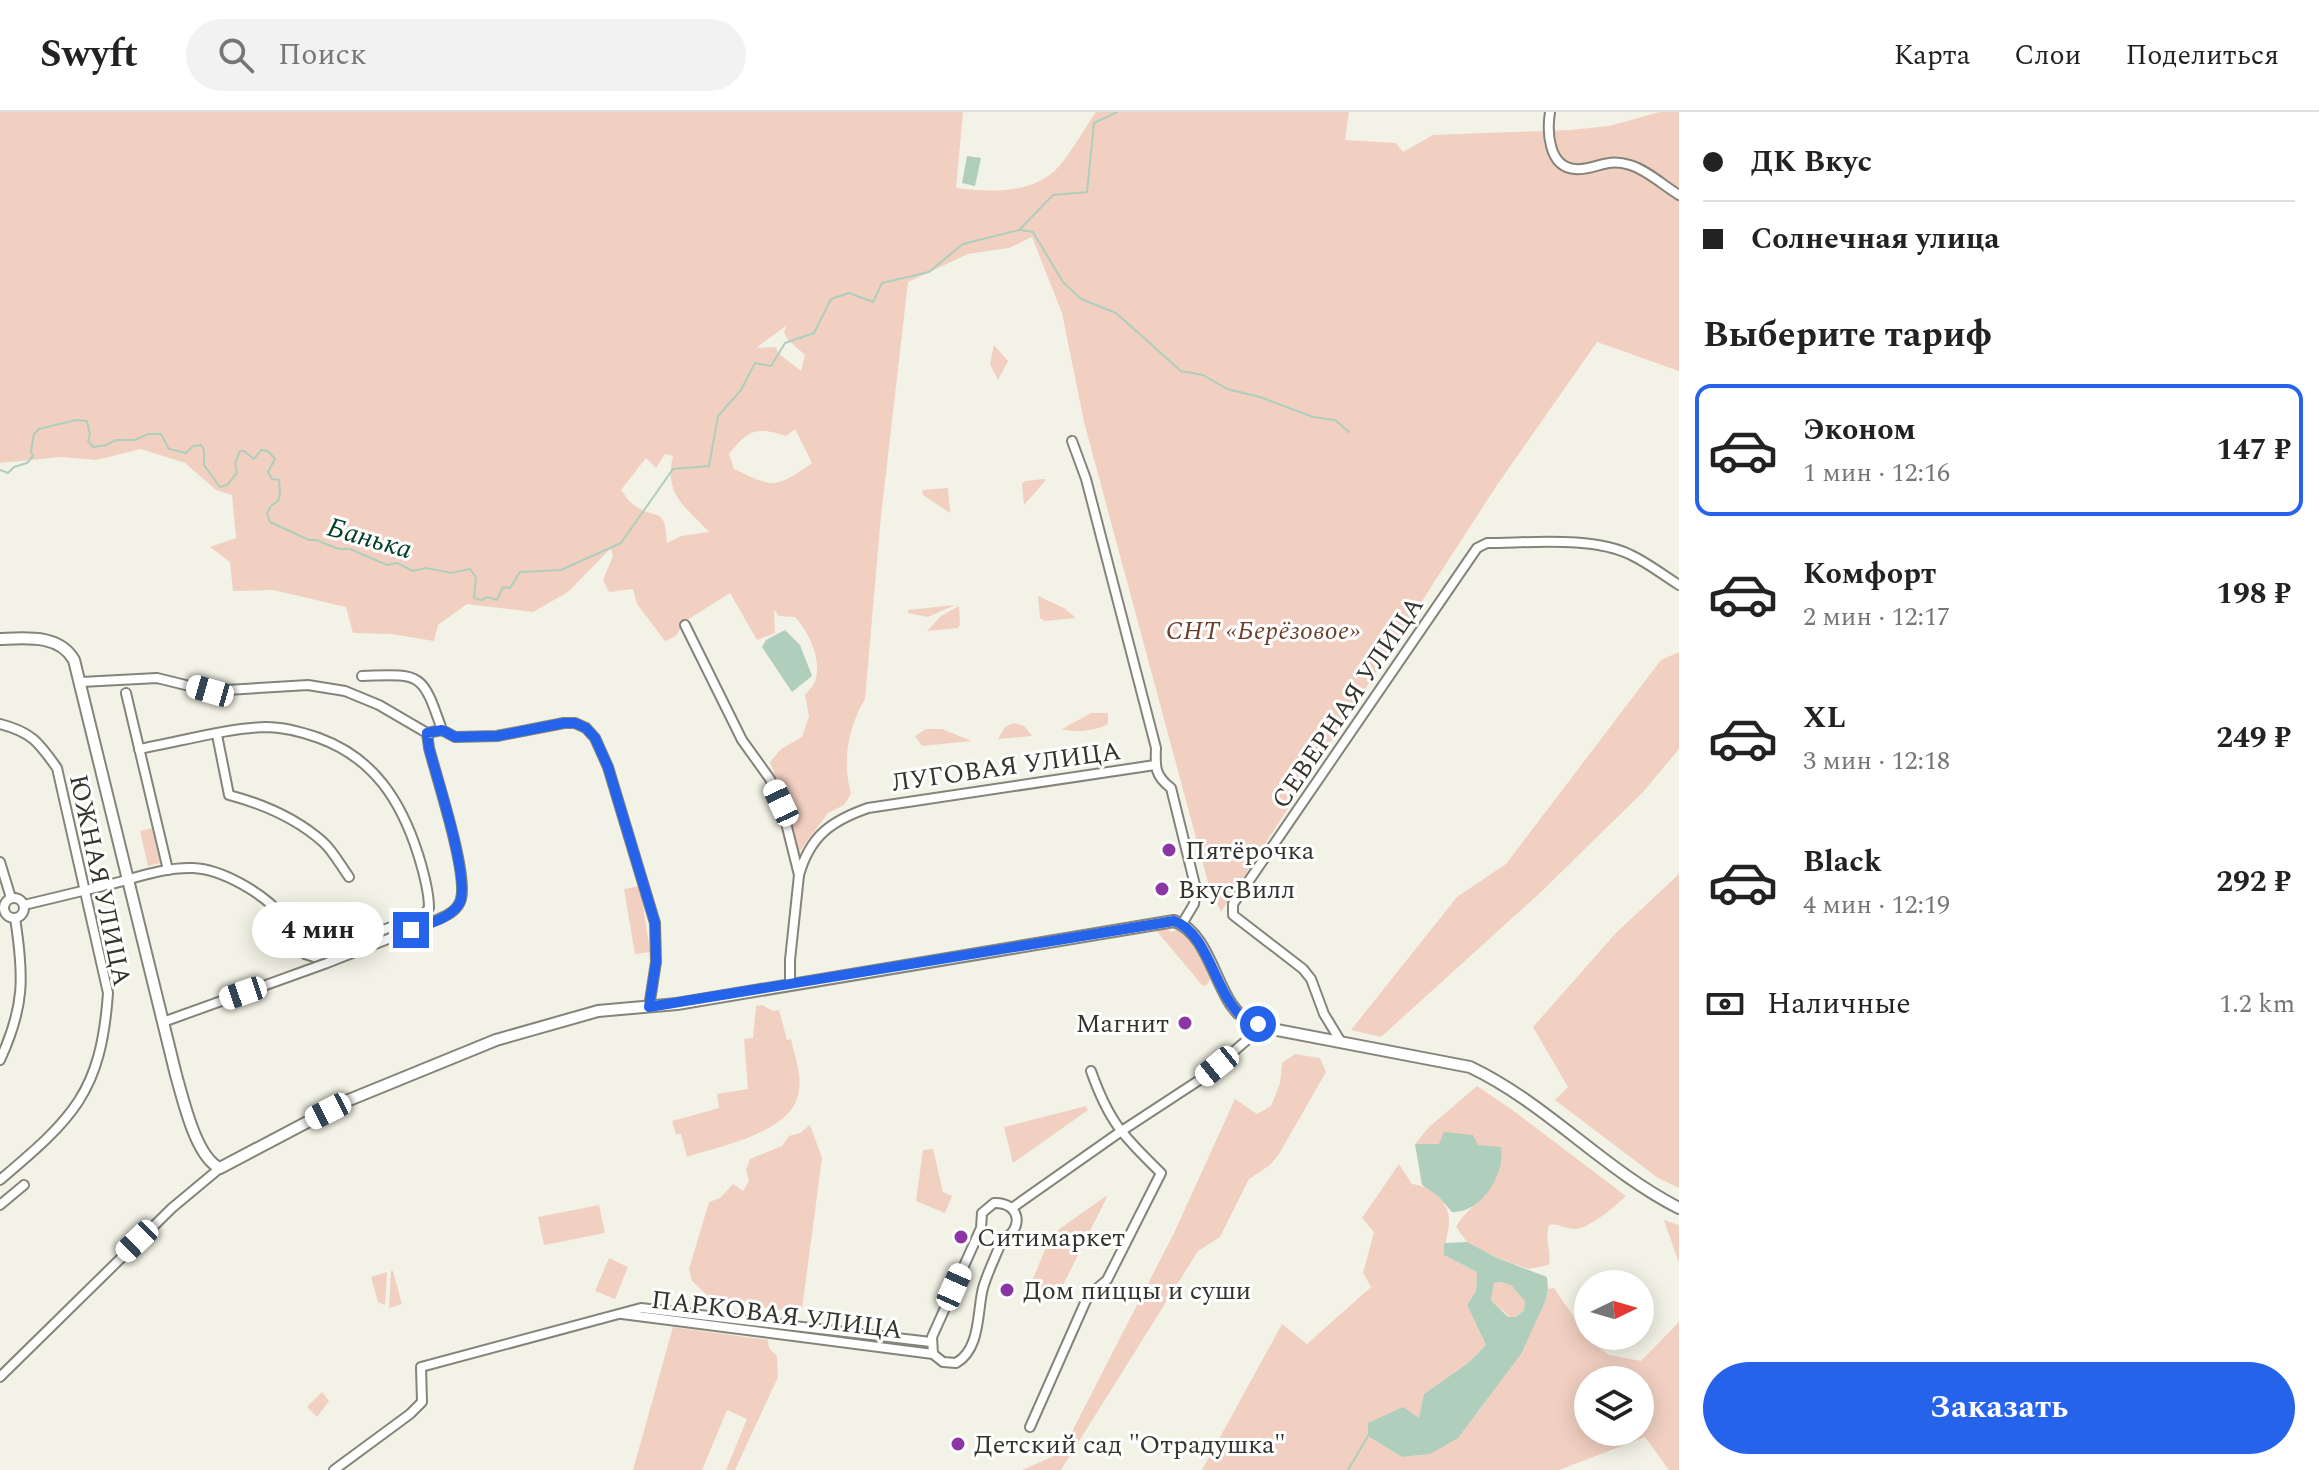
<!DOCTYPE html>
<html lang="ru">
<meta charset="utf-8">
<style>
:root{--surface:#fff;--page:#f2f2f2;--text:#222;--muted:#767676;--line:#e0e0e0;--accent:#2563eb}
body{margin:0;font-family:Spectral,serif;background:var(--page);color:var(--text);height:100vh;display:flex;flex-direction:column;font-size:30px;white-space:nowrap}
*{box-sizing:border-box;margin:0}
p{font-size:26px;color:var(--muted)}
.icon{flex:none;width:44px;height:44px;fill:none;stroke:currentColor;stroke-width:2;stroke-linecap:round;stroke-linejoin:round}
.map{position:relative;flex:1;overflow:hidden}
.side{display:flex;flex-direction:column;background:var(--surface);width:640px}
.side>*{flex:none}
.hud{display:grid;align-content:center;height:176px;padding:0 24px;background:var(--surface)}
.needle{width:52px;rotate:85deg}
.buttons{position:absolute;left:1574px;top:1158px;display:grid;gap:16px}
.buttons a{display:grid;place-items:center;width:80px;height:80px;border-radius:50%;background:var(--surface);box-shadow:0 4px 20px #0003;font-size:40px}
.end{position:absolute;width:36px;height:36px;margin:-18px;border:10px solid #2563eb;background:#fff;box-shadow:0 0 0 4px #fff}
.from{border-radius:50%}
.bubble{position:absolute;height:56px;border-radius:28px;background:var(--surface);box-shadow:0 4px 20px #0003;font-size:26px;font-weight:700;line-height:56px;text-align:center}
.car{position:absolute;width:24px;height:48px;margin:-24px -12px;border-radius:10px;box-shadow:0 0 6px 2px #0007;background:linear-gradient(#fff 24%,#345 0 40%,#fff 0 76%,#345 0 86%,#fff 0)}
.hud b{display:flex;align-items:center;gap:28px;height:76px;font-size:30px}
.hud b+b{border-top:2px solid var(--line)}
.hud i{width:20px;height:20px;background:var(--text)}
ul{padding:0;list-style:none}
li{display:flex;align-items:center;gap:24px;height:132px;margin:0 16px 12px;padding:0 8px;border:4px solid transparent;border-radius:16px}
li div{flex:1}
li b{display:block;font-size:30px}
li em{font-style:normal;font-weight:700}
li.active{border-color:var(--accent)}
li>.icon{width:72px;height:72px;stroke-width:1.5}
h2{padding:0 24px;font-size:36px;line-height:96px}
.pay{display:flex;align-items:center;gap:20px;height:88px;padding:0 24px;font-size:30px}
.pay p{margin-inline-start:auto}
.cta{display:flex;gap:16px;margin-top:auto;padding:16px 24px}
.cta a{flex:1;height:92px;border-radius:48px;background:var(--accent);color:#fff;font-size:32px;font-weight:700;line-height:92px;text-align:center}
header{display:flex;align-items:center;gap:48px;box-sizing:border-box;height:112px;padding:0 40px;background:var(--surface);border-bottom:2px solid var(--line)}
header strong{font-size:38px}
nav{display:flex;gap:44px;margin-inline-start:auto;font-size:28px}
.search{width:560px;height:72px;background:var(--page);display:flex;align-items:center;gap:20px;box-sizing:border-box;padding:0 28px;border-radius:44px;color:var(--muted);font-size:30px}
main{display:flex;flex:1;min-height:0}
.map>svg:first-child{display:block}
.green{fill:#f1d0c2;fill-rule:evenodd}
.water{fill:#afcebc;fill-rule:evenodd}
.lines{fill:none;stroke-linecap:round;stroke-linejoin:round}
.stream{stroke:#afcebc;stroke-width:2}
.minor-casing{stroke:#85847a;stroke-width:12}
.tertiary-casing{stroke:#85847a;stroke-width:14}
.minor{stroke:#fff;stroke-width:8}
.tertiary{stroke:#fff;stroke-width:10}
.route{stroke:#2563eb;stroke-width:10}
.poi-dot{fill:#8a36a4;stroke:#fff;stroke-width:3}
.labels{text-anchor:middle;stroke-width:6;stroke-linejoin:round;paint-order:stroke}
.park-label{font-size:26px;font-style:italic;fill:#6d3f2b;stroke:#fff}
.street-label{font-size:26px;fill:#34342f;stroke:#fff}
.poi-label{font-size:26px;fill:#34342f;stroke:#fff;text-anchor:start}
.water-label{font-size:28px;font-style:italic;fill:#034028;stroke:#fff}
</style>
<header>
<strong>Swyft</strong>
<div class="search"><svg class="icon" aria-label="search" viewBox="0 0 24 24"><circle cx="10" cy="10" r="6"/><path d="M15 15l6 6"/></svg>Поиск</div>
<nav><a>Карта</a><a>Слои</a><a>Поделиться</a></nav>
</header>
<main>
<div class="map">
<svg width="1679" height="1358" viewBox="0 0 1679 1358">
<rect width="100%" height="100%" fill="#f3f2e6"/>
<g class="green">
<path d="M0,0H963L956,76C991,80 1036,83 1061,52C1074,36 1084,17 1096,0H1349L1345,28L1396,31L1403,40L1433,23L1570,18L1609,14L1660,0H1679V259L1597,230L1497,373L1221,800L1209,774L1084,310L1062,201L1032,125L1009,136L968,142L908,170L881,404L865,587C848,616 842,649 851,682L844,693L828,701L797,743L787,696L770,650L781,637L802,625L809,604L805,583C809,578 815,572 816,566C821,545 808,519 795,505L779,504L774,498L775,521L757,528L730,481L684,510L676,524L665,529L637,492L633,477L609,480L603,468L613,444L611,436L568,480L533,500L467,492L438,513L434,529L391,522L353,521L346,495L273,478L233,479L230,450L210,435L236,426L232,383L216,378L185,351L141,337L96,348L61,345L0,351ZM787,213L784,220L788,228L805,243L801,259L778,241L776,235L756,236ZM795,317L812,351C775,377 774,376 734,357L729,342C748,318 756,314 786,324ZM665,342L673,344C663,384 687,395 709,420L681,424L667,431C665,393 658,409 635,394C629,390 625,383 621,378L646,346L656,356Z"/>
<polygon points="994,233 1008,249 998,268 990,252"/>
<polygon points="1044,367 1046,368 1024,393 1022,372 1025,369"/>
<polygon points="948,376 950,401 923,383 922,378"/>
<polygon points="1038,484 1064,496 1076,506 1045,509 1040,506"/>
<polygon points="955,493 928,505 908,501 908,498"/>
<polygon points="959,494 960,513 958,516 927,519 941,504"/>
<polygon points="1679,540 1679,637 1643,680 1541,780 1381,925 1351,918 1457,785 1506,752 1661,548"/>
<path d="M1091,601H1108V612C1096,619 1074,621 1062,617Z"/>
<polygon points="1014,611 1024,614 1032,624 998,627 1005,615"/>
<polygon points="926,617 942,617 972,629 922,634 915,624"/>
<polygon points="152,716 160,751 148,754 140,719"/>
<polygon points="1679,762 1679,1076 1658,1066 1555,988 1568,975 1533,915 1616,821"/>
<polygon points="640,774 650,840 635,842 624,777"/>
<path d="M1165,815L1171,820L1179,817C1196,824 1205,850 1210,867L1207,873L1203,874L1155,817Z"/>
<path d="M762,893L773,899L779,898L787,928L791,927C795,945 803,965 798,983C790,1021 719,1034 687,1045L681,1022H676L672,1009L719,996L717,982L748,977L744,927L753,926L756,894Z"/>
<polygon points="1295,942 1320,946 1326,960 1279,1042 1270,1053 1249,1067 1220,1125 1198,1139 1061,1358 1022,1358 1061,1341 1174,1121 1235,987 1257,1002 1271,994 1280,971 1282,951"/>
<path d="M1477,974L1511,997L1626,1084C1614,1095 1588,1118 1573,1117C1563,1116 1559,1111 1549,1113C1544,1128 1552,1139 1549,1153L1529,1157L1497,1146L1467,1130L1456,1115C1465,1098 1480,1092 1489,1075L1439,1032H1415L1429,1015Z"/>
<polygon points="1086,994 1088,998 1013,1051 1004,1015"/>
<polygon points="810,1013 822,1046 802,1197 773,1198 751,1191 729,1190 719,1184 708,1184 692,1169 689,1157 709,1090 720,1086 733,1072 743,1079 749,1069 746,1058 750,1047 782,1034 789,1024 800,1021"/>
<polygon points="933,1037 943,1080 952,1084 945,1101 916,1089 923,1038"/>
<path d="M1399,1052L1412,1072C1431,1074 1450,1090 1449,1110C1449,1121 1444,1131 1444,1143L1477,1160L1476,1179L1467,1193L1486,1233L1468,1251L1424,1282L1419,1307L1368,1311V1324L1402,1345L1430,1342L1479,1299L1533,1214L1545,1190L1548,1177L1554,1176L1590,1229L1609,1243L1641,1249L1679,1210V1358H1669L1645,1325L1559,1358H1202L1282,1212L1307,1232L1371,1175L1363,1161L1374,1120L1362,1106ZM1588,1268H1640V1320H1588Z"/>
<polygon points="1106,1084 1107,1085 1057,1185 1030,1174 1051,1123"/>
<polygon points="599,1093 605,1121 544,1133 538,1105"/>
<polygon points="1664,1108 1679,1113 1679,1151"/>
<polygon points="609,1146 628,1155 615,1187 595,1179"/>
<polygon points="391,1159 393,1159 402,1192 389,1196"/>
<polygon points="387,1160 385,1193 378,1190 371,1165"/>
<polygon points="1501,1170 1511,1172 1525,1189 1524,1198 1516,1205 1511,1206 1491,1188 1494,1171"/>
<polygon points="673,1215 768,1228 769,1236 777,1244 778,1265 735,1358 726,1358 747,1307 727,1298 702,1358 633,1358"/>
<polygon points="322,1280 329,1289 317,1305 307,1295"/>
</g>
<g class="water">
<polygon points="967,44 981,46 975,74 962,71"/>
<polygon points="785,518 800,533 812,564 792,580 762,535 766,528"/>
<path d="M1444,1020L1473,1023L1478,1033L1501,1035C1506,1061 1481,1102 1452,1100L1438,1084L1422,1073L1415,1032H1439Z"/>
<path d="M1467,1130L1497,1146L1547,1165L1548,1177L1545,1190L1521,1242L1458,1326L1430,1342L1402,1345L1368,1324V1311L1403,1295L1419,1306L1424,1282L1468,1251L1486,1233L1467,1193L1476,1179L1477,1160L1444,1143V1131ZM1501,1170L1511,1173L1525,1189L1524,1198L1516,1205H1508L1491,1188L1494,1171Z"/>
</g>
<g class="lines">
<g class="stream">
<polyline points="1021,118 1033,120 1063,170 1081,187 1116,201 1181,259 1203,263 1227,277 1260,285 1313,305 1335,308 1349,320"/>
<polyline points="0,358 8,361 14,355 27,351 33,344 31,339 34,322 39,317 76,308 87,309 90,323 88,329 93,335 106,333 116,328 135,328 148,322 161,322 169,337 186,341 193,334 201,333 204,338 204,353 220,375 227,373 237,361 235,351 240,339 244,339 254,347 261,338 268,339 275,347 268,360 272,367 279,368 280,382 278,389 271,394 267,401 270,410 309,428 316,428 339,437 350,437 387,453 397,451 413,459 426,456 451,461 470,457 476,465 474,486 481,488 488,485 497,488 503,475 510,476 520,460 561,458 621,431 673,357 709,354 718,304 741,278 755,251 771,254 785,231 814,221 831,187 849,181 873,190 882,171 929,160 963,132 1019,118 1053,83 1087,80 1094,11 1117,0"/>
<polyline points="1348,1358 1368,1324"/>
</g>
<g class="minor-casing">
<g id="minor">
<path d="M1550,0C1547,19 1548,55 1575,57C1596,59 1604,45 1630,53C1647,58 1664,74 1679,83"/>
<path d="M1072,329L1086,367L1156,636C1155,655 1155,664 1171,676L1196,777L1194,792L1182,812"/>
<polyline points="685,513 742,628 770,667 781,691 799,763 790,848 790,872"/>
<path d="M362,564C422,562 422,560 442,618L455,625L497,624L564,611H575L586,616L595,626L608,655L655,811L656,850L649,895"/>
<polyline points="81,570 157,566 210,579 308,573 345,579 379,593 427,621 442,618"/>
<polyline points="126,581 168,758"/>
<path d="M0,612C32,620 39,631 57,656L108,881C101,981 73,1006 0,1068"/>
<path d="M217,623L229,683C263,692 296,706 323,730C333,739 341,754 349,765"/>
<polyline points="0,750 11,786"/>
<path d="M799,763C810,724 831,709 868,696L1155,653"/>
<path d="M108,773C135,766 164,755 193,756C222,757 265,782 283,805C292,816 298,830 305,842L314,845L424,802L429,796C429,779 423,758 418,742C401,689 374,646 319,626C302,620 284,615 266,615C227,616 179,630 139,637"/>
<circle cx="14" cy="796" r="10"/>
<polyline points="24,793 103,774"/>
<path d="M163,910L327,851L439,807C448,803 458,798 461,787C468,761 437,667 429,636L427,621"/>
<path d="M1341,930L1324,902L1311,867L1303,857L1233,803V792L1477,436L1487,431C1529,431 1593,424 1631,443C1648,451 1663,463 1679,473"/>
<path d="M0,948C25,894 24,864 15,806"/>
<path d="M994,1091C1020,1090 1025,1117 1002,1128C996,1144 988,1159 983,1176C977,1199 981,1237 956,1251L943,1250L933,1242L932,1225L981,1116L982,1101Z"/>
<polyline points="0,1093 24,1073"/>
<polyline points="1012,1096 1120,1020 1204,965 1262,915"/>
<polyline points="622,1202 933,1242"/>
<polyline points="0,1265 172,1096 220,1056"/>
<path d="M1030,1315L1088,1184L1107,1168L1161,1061C1123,1024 1109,1010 1091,959"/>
<polyline points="334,1358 410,1302 422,1290 421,1255 641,1196 931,1230"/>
</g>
</g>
<g class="tertiary-casing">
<path id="tertiary" d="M0,527C26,526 59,522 74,548L176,963C183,987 196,1046 220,1056L349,988L496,928L598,899L677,892L1174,809C1205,819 1214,867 1231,892L1238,901L1262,915L1470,955C1546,991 1604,1058 1679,1096"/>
</g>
<use href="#minor" class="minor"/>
<use href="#tertiary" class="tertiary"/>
</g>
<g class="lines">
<path class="route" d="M411,818C426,812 450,807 459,792C472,772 436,663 429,636L427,621L442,618L455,625L497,624L564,611H575L586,616L595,626L608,655L655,811L656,850L649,895L1174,809C1203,818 1214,868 1231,892L1238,901L1258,912"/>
</g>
<g class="poi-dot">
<circle cx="1169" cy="738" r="8"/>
<circle cx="1162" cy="777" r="8"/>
<circle cx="1185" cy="911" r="8"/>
<circle cx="961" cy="1125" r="8"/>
<circle cx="1007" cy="1178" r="8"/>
<circle cx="958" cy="1332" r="8"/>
</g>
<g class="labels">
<g class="park-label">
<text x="1263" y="527">СНТ «Берёзовое»</text>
</g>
<g class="street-label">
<text transform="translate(1347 590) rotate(-56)" y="9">СЕВЕРНАЯ УЛИЦА</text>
<text transform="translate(1006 654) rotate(-8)" y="9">ЛУГОВАЯ УЛИЦА</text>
<text transform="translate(101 768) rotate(78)" y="9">ЮЖНАЯ УЛИЦА</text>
<text transform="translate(777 1202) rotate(7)" y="9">ПАРКОВАЯ УЛИЦА</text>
</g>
<g class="poi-label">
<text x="1185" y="747">Пятёрочка</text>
<text x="1178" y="786">ВкусВилл</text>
<text x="1169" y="920" text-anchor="end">Магнит</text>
<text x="977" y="1134">Ситимаркет</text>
<text x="1023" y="1187">Дом пиццы и суши</text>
<text x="974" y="1341">Детский сад "Отрадушка"</text>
</g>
<g class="water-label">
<text transform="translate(370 425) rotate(16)" y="10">Банька</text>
</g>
</g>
</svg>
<div class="buttons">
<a><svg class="needle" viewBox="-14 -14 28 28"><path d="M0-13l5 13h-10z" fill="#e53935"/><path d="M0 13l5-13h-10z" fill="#767676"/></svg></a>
<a><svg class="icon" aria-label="layers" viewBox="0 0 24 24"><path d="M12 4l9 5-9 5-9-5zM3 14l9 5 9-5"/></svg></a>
</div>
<i class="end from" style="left:1258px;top:912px"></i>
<i class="end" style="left:411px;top:818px"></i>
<div class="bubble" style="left:252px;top:790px;width:132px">4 мин</div>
<i class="car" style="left:210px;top:579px;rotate:286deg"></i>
<i class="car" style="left:781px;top:691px;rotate:335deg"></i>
<i class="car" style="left:243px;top:881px;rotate:251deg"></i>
<i class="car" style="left:1217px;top:954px;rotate:231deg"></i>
<i class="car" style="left:328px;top:999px;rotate:243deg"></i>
<i class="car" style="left:137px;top:1129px;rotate:226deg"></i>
<i class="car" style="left:954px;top:1175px;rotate:24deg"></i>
</div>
<section class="side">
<div class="hud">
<b><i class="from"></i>ДК Вкус</b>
<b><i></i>Солнечная улица</b>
</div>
<h2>Выберите тариф</h2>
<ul>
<li class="active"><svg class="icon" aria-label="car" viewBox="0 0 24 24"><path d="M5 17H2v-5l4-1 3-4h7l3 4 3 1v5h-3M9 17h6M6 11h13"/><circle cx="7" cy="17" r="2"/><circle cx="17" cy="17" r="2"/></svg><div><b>Эконом</b><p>1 мин · 12:16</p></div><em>147 ₽</em></li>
<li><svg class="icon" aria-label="car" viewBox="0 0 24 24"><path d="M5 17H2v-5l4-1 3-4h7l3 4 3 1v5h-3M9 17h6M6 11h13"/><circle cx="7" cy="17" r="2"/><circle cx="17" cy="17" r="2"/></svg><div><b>Комфорт</b><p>2 мин · 12:17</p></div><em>198 ₽</em></li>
<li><svg class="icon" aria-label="car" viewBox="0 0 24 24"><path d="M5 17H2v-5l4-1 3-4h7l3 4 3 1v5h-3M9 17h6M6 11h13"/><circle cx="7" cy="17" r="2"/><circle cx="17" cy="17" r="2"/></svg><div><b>XL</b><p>3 мин · 12:18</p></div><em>249 ₽</em></li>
<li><svg class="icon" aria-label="car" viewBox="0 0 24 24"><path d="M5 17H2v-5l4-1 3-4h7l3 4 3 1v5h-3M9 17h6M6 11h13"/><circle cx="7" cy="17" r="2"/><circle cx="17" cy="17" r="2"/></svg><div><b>Black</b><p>4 мин · 12:19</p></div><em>292 ₽</em></li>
</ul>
<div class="pay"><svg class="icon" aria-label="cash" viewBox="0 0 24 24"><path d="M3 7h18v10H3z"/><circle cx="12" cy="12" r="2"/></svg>Наличные<p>1.2 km</p></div>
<div class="cta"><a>Заказать</a></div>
</section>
</main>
